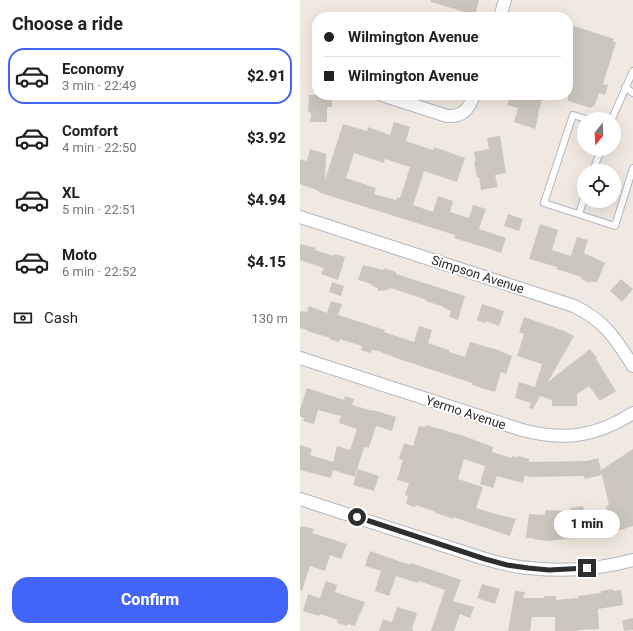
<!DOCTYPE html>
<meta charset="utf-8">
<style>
:root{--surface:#fff;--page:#f2f2f2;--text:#222;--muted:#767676;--line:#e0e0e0;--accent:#4264fb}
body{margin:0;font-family:Roboto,sans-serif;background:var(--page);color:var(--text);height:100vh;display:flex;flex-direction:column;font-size:15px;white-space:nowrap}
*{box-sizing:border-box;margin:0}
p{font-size:13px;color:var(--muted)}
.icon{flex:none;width:22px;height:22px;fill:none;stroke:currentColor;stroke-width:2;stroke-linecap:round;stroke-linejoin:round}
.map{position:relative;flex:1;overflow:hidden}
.side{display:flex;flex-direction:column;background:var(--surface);width:300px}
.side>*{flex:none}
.hud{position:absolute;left:12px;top:12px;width:261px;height:88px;border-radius:16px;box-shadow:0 4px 16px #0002;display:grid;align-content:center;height:88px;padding:0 12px;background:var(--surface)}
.needle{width:26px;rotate:198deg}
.tools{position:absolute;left:277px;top:112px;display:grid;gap:8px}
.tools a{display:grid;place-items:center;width:44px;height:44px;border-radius:50%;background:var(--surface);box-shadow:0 4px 16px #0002;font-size:20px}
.end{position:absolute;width:18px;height:18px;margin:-9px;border:5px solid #2e2e2e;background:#fff;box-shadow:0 0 0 2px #fff}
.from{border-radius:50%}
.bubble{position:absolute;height:28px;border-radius:14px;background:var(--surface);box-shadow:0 4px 16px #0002;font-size:13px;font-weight:800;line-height:28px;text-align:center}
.hud b{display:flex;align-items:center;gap:14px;height:38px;font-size:15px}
.hud b+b{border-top:1px solid var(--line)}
.hud i{width:10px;height:10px;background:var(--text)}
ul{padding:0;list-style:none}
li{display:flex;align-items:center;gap:12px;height:56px;margin:0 8px 6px;padding:0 4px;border:2px solid transparent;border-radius:16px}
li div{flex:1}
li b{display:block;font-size:15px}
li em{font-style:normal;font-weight:800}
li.current{border-color:var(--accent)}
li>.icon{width:36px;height:36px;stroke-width:1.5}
h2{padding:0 12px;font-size:18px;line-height:48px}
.pay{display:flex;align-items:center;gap:10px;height:44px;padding:0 12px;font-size:15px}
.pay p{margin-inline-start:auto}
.action{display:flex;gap:8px;margin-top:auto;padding:8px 12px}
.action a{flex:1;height:46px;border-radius:16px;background:var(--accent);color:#fff;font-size:16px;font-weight:800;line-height:46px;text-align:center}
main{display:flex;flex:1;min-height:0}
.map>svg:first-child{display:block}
.building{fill:#cbc7bf;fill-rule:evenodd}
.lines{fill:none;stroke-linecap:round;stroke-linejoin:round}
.service-casing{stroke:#b4b7c1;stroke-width:8}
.minor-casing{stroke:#b4b7c1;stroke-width:14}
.service{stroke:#fff;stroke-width:6}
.minor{stroke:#fff;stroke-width:12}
.route{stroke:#2e2e2e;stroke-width:5}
.labels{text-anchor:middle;stroke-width:4;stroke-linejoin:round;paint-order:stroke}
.street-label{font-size:13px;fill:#2e2e2e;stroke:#fff}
</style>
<main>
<section class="side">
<h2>Choose a ride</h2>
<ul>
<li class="current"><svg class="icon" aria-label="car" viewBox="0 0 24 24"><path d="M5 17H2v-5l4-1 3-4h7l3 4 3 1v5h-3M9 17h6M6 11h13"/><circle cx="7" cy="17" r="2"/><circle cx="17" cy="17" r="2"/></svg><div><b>Economy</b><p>3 min · 22:49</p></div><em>$2.91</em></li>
<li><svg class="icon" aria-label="car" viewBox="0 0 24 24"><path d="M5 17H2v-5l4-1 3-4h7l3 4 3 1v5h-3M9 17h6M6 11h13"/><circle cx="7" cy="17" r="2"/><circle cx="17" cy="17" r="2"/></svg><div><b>Comfort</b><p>4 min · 22:50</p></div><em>$3.92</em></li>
<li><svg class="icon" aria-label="car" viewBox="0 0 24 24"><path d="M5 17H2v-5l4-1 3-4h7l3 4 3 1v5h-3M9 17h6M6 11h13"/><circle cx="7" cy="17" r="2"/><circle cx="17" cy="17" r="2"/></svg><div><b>XL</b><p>5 min · 22:51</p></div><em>$4.94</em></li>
<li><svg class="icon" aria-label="car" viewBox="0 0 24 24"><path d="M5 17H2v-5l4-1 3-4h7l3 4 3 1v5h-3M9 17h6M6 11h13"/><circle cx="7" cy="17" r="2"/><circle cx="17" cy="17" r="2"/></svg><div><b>Moto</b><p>6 min · 22:52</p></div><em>$4.15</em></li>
</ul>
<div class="pay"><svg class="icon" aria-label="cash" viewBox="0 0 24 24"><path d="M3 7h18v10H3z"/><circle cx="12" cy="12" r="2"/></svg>Cash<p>130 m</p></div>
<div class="action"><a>Confirm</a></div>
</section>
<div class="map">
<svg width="333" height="631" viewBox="0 0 333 631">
<rect width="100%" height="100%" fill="#efe9e1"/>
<g class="building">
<polygon points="131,0 179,0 175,15 131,2"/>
<polygon points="268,24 314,39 313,42 316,42 303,84 308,85 305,95 299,93 294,107 292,106 291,108 268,101"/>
<polygon points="9,95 32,95 32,107 27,107 27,122 10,122 11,113 8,112"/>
<polygon points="211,95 226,95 242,100 238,113 239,114 235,129 214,122 218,108 207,105"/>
<path d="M94,122L110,127L106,141L133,150L134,147L165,158L157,182L124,171L113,205L133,212L138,196L153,201L150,212L169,218L173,205L186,209L179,229L206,238L201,253L190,249L154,238L155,235L43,200L18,192L19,191L0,184V159L7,161L10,149L26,154L25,180L43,124L67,131L68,127L90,135ZM54,153L84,163L85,159L110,167L100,198L97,197L96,200L74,194L76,188L46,178Z"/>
<polygon points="200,136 206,173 195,175 198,187 181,190 179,177 177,177 174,161 176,162 174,152 189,149 187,138"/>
<polygon points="208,214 223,219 219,231 204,226"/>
<polygon points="240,224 258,230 252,250 271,256 277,237 288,240 284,253 305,263 297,282 293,282 291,281 290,283 281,279 282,277 256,269 257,267 229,259"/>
<polygon points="0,244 16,248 15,250 33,256 34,254 45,257 38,280 21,274 24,268 0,260"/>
<polygon points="63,265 83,270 84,268 96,272 96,274 165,296 158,320 149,317 151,311 144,308 144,307 126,301 127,300 91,288 87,290 78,291 78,288 72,286 72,284 58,280"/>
<polygon points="321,279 333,289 322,302 310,291"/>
<polygon points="32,282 44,286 41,296 29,292"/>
<polygon points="31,301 42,304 38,315 85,330 84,332 114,342 119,326 132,330 128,343 149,350 149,352 165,357 170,342 198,350 212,356 206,374 201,372 195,392 172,385 172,383 99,359 78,351 72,350 71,353 61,350 62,346 40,339 39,342 29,339 30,338 7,331 7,330 0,328 0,311 5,312 5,311 7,312 9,306 27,313"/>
<polygon points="182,304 204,311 199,326 186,321 185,323 177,320"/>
<polygon points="224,317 264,331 274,336 248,382 290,349 297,358 296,359 316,391 300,401 289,386 277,394 277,406 252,406 252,400 240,396 233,409 229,408 231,403 215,398 219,382 235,387 242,364 217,356 224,334 219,332"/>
<polygon points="7,388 44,400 45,396 54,399 52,405 73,411 73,410 96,417 92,431 76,426 69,448 64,447 55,477 33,470 31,478 0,470 0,445 12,449 10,455 33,462 37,446 50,450 57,429 39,423 41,416 18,410 14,424 3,421 4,418 0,416 0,409"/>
<polygon points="126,425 164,436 193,447 192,452 212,458 212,456 217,457 218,456 229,459 229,462 287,461 298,458 301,470 333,449 333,526 311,533 311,536 301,538 300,535 248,541 233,539 233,538 226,538 229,514 245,515 245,510 270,511 270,508 283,506 285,516 307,510 306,506 309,505 302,475 285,479 284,476 230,477 225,475 223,483 197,476 193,488 180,484 185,466 164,459 158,479 183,487 176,508 199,515 216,519 210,536 153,517 153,519 142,515 135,513 136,512 116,505 115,507 106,504 108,496 105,495 109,483 97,480 103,460 99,459 104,443 113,446 119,426 125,427"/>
<polygon points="58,469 79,476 74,491 53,485"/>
<polygon points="2,526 14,529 12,533 47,544 41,559 30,555 25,571 10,566 2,591 0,590 0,527 2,527"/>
<polygon points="70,551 110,565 111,563 123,567 161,580 153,601 174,607 170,618 160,614 154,631 131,631 145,590 119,581 118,583 96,576 89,596 75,591 81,571 65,566"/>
<polygon points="26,581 37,585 35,592 65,602 61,613 60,613 55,626 48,624 47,626 37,623 38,620 20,614 19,616 3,611 8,594 20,598"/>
<polygon points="182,584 200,589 195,604 177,598"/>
<polygon points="313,589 313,591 321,590 323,605 298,609 299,629 278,630 278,631 255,631 255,617 232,617 230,631 208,631 215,591 225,592 223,598 244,598 245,596 256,596 256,600 278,598 278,596 301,593 301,591"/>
<polygon points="97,607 117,613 112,629 113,629 113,631 79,631 83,619 92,622"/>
<polygon points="333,618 333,630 324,631 322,621"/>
</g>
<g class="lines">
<g class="service-casing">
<g id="service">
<polyline points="325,87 333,93"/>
<polyline points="286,119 273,115 244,203 315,226 333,168"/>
<polyline points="312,119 333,71"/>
<polyline points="293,171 301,149"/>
<polyline points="279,214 284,198"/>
</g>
</g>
<g class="minor-casing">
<g id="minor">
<polyline points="200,17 205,0"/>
<path d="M82,95L147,116C163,117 169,109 174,95"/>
<path d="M0,217L274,306C305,321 315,338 333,366"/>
<path d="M0,358L222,430C264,441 296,437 333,413"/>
<path d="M0,499L185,559C199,563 214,567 230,568C264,572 300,569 333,560"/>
</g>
</g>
<use href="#service" class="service"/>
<use href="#minor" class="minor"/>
</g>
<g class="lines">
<polyline class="route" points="57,517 185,559 207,565 228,568 249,570 287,568"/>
</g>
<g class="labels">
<g class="street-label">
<text transform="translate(178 274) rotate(18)" y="5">Simpson Avenue</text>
<text transform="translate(166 412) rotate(18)" y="5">Yermo Avenue</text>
</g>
</g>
</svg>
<div class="tools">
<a><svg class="needle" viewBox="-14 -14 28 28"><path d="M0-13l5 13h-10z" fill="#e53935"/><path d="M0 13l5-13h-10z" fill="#767676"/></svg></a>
<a><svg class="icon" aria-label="locate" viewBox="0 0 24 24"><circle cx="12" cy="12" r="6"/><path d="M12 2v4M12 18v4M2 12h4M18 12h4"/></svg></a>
</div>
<i class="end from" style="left:57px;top:517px"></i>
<i class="end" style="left:287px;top:568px"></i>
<div class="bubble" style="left:254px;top:510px;width:66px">1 min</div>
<div class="hud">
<b><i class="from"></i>Wilmington Avenue</b>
<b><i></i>Wilmington Avenue</b>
</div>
</div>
</main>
